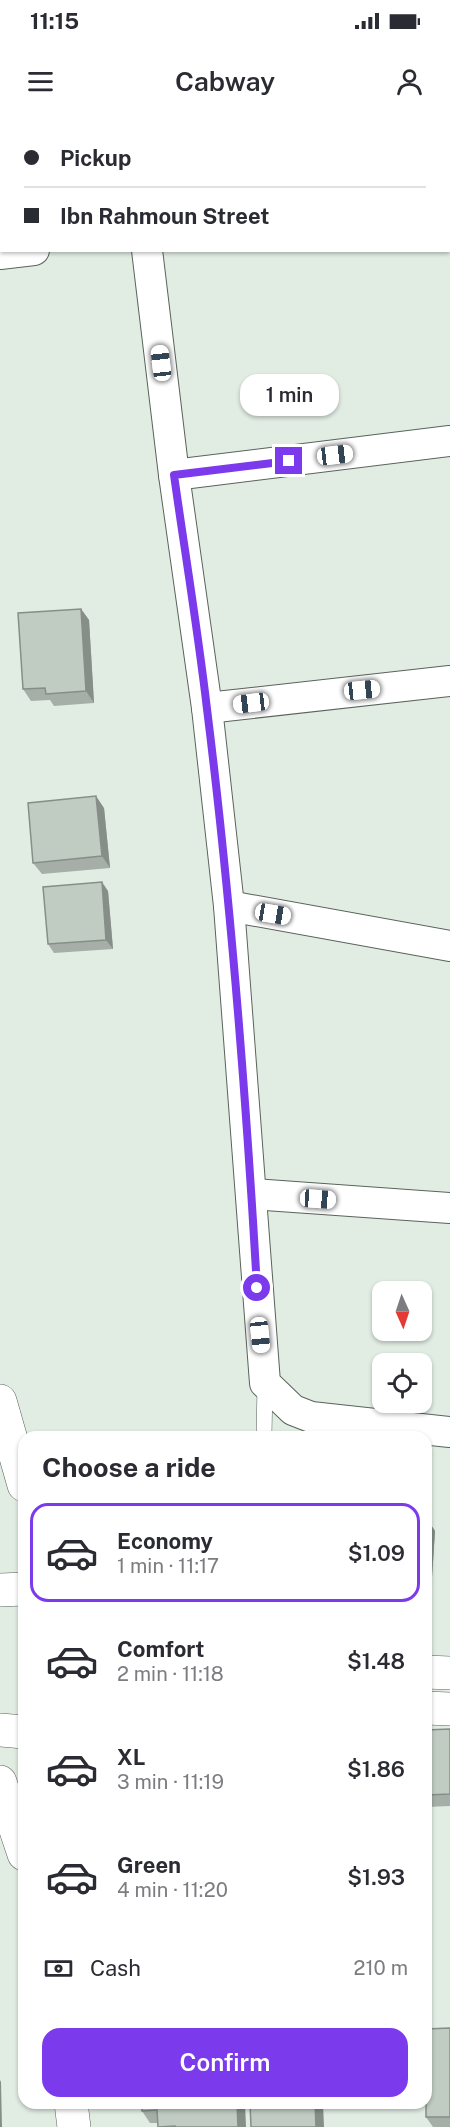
<!DOCTYPE html>
<meta charset="utf-8">
<style>
:root{--surface:#fff;--page:#f7f7f7;--text:#2b2b33;--muted:#7c7c81;--line:#e1e1e2;--accent:#7c3aed}
body{margin:0;font-family:"Public Sans",sans-serif;background:var(--page);color:var(--text);height:100vh;display:flex;flex-direction:column;font-size:22px;white-space:nowrap}
*{box-sizing:border-box;margin:0}
p{font-size:20px;color:var(--muted)}
.icon{flex:none;width:33px;height:33px;fill:none;stroke:currentColor;stroke-width:2;stroke-linecap:round;stroke-linejoin:round}
.map{position:relative;flex:1;overflow:hidden}
.sheet{position:absolute;left:18px;top:1311px;width:414px;height:678px;display:flex;flex-direction:column;background:var(--surface);border-radius:18px;box-shadow:0 2px 4px #0004}
.sheet>*{flex:none}
.top-card{position:absolute;left:0px;top:0px;width:450px;height:132px;box-shadow:0 2px 4px #0004;display:grid;align-content:center;height:132px;padding:0 24px;background:var(--surface)}
.needle{width:39px;rotate:177deg}
.controls{position:absolute;left:372px;top:1161px;display:grid;gap:12px}
.controls a{display:grid;place-items:center;width:60px;height:60px;border-radius:12px;background:var(--surface);box-shadow:0 2px 4px #0004;font-size:30px}
.end{position:absolute;width:27px;height:27px;margin:-14px;border:8px solid #7c3aed;background:#fff;box-shadow:0 0 0 3px #fff}
.from{border-radius:50%}
.bubble{position:absolute;height:42px;border-radius:18px;background:var(--surface);box-shadow:0 2px 4px #0004;font-size:20px;font-weight:600;line-height:42px;text-align:center}
.car{position:absolute;width:18px;height:36px;margin:-18px -9px;border-radius:8px;box-shadow:0 0 4px 2px #0007;background:linear-gradient(#fff 24%,#345 0 40%,#fff 0 76%,#345 0 86%,#fff 0)}
.top-card b{display:flex;align-items:center;gap:21px;height:57px;font-size:22px}
.top-card b+b{border-top:2px solid var(--line)}
.top-card i{width:15px;height:15px;background:var(--text)}
ul{padding:0;list-style:none}
li{display:flex;align-items:center;gap:18px;height:99px;margin:0 12px 9px;padding:0 12px;border:3px solid transparent;border-radius:18px}
li div{flex:1}
li b{display:block;font-size:22px}
li em{font-style:normal;font-weight:600}
li.selected{border-color:var(--accent)}
li>.icon{width:54px;height:54px;stroke-width:1.5}
h2{padding:0 24px;font-size:27px;line-height:72px}
.pay{display:flex;align-items:center;gap:15px;height:66px;padding:0 24px;font-size:22px}
.pay p{margin-inline-start:auto}
.button{display:flex;gap:12px;margin-top:auto;padding:12px 24px}
.button a{flex:1;height:69px;border-radius:18px;background:var(--accent);color:#fff;font-size:24px;font-weight:600;line-height:69px;text-align:center}
.status{display:flex;justify-content:space-between;align-items:center;height:42px;padding:0 30px;background:var(--surface);direction:ltr}
.status svg{height:16px;fill:currentColor}
header{display:flex;justify-content:space-between;align-items:center;height:78px;padding:0 24px;background:var(--surface);font-size:27px;font-weight:600}
.map>svg:first-child{display:block}
.lines{fill:none;stroke-linecap:round;stroke-linejoin:round}
.service-casing{stroke:#59635b;stroke-width:16}
.minor-casing{stroke:#59635b;stroke-width:32}
.tertiary-casing{stroke:#59635b;stroke-width:34}
.service{stroke:#fff;stroke-width:15}
.minor{stroke:#fff;stroke-width:30}
.tertiary{stroke:#fff;stroke-width:33}
.wall{fill:#a5afa7}
.shaded-wall{fill:#868e88}
.building{fill:#c0cbc2;stroke:#868e88;stroke-width:1.5}
.route{stroke:#7c3aed;stroke-width:8}
</style>
<div class="status"><b>11:15</b><svg viewBox="0 0 49 12"><path d="M0 12V9h3v3zM5 12V6h3v6zM10 12V3h3v9zM15 12V0h3v12zM26 1h20v11H26zM47 4h2v5h-2z"/></svg></div>
<header><svg class="icon" aria-label="menu" viewBox="0 0 24 24"><path d="M4 6h16M4 12h16M4 18h16"/></svg>Cabway<svg class="icon" aria-label="person" viewBox="0 0 24 24"><circle cx="12" cy="8" r="4"/><path d="M4 21q1-7 8-7t8 7"/></svg></header>
<div class="map">
<svg width="450" height="2007" viewBox="0 0 450 2007">
<rect width="100%" height="100%" fill="#e1ece3"/>
<g class="lines">
<g class="service-casing">
<polyline id="service" points="264,1317 265,1263"/>
</g>
<g class="minor-casing">
<g id="minor">
<polyline points="134,0 134,2"/>
<polyline points="384,0 384,2"/>
<polyline points="448,85 450,85"/>
<polyline points="147,130 174,355 207,588 229,786 265,1263 293,1290 311,1297 450,1312"/>
<polyline points="0,134 34,130"/>
<polyline points="174,355 450,321"/>
<polyline points="207,588 450,561"/>
<polyline points="229,786 450,826"/>
<polyline points="252,1074 450,1088"/>
</g>
</g>
<g class="tertiary-casing">
<g id="tertiary">
<polyline points="0,1281 24,1365"/>
<polyline points="0,1470 24,1469"/>
<polyline points="426,1552 450,1553"/>
<polyline points="426,1588 450,1589"/>
<polyline points="0,1610 24,1612"/>
<polyline points="0,1662 24,1734"/>
<polyline points="71,1983 74,2007"/>
</g>
</g>
<use href="#service" class="service"/>
<use href="#minor" class="minor"/>
<use href="#tertiary" class="tertiary"/>
</g>
<g class="wall">
<rect x="0" y="2" width="2" height="68"/>
<polygon points="81,489 89,500 94,583 54,586 50,580 31,581 23,569"/>
<polygon points="104,688 110,748 42,754 33,743"/>
<polygon points="108,771 113,829 54,833 48,824"/>
<polygon points="426,1401 429,1402 435,1411 431,1472 426,1472"/>
<polygon points="450,1609 450,1686 426,1687 426,1610"/>
<polygon points="450,1908 450,2007 433,2007 426,1997"/>
<polygon points="142,1983 246,2007 158,2007 158,2003 150,2003 142,1991"/>
</g>
<g class="shaded-wall">
<polygon points="81,489 89,500 94,583 86,571"/>
<polygon points="96,676 104,688 110,748 102,736"/>
<polygon points="102,762 108,771 113,829 106,820"/>
<polygon points="429,1402 435,1411 431,1472 426,1466 426,1438"/>
<polygon points="0,1960 1,1962 2,2007 0,2007"/>
<polygon points="237,1983 245,1983 246,2007 238,2007"/>
<polygon points="315,1983 323,1983 324,2007 316,2007"/>
</g>
<g class="building">
<polygon points="28,0 28,2 8,2"/>
<rect x="0" y="2" width="2" height="59"/>
<polygon points="81,489 86,571 46,574 45,568 23,569 18,493"/>
<polygon points="96,676 102,736 33,743 28,683"/>
<polygon points="102,762 106,820 48,824 43,767"/>
<polygon points="426,1401 429,1402 426,1438"/>
<polygon points="450,1609 450,1674 426,1675 426,1610"/>
<polygon points="450,1908 450,1997 426,1997 426,1909"/>
<polygon points="142,1983 237,1983 238,2007 175,2007 175,2006 158,2007 157,1990 142,1991"/>
<polygon points="250,1983 315,1983 316,2007 251,2007"/>
</g>
<g class="lines">
<path class="route" d="M257,1168C246,975 231,781 207,589C198,511 185,433 174,355L289,341"/>
</g>
</svg>
<div class="controls">
<a><svg class="needle" viewBox="-14 -14 28 28"><path d="M0-13l5 13h-10z" fill="#e53935"/><path d="M0 13l5-13h-10z" fill="#7c7c81"/></svg></a>
<a><svg class="icon" aria-label="locate" viewBox="0 0 24 24"><circle cx="12" cy="12" r="6"/><path d="M12 2v4M12 18v4M2 12h4M18 12h4"/></svg></a>
</div>
<i class="end from" style="left:257px;top:1168px"></i>
<i class="end" style="left:289px;top:341px"></i>
<div class="bubble" style="left:240px;top:254px;width:99px">1 min</div>
<i class="car" style="left:161px;top:243px;rotate:353deg"></i>
<i class="car" style="left:335px;top:335px;rotate:83deg"></i>
<i class="car" style="left:362px;top:570px;rotate:84deg"></i>
<i class="car" style="left:251px;top:583px;rotate:263deg"></i>
<i class="car" style="left:273px;top:794px;rotate:100deg"></i>
<i class="car" style="left:318px;top:1079px;rotate:94deg"></i>
<i class="car" style="left:260px;top:1215px;rotate:174deg"></i>
<div class="top-card">
<b><i class="from"></i>Pickup</b>
<b><i></i>Ibn Rahmoun Street</b>
</div>
<section class="sheet">
<h2>Choose a ride</h2>
<ul>
<li class="selected"><svg class="icon" aria-label="car" viewBox="0 0 24 24"><path d="M5 17H2v-5l4-1 3-4h7l3 4 3 1v5h-3M9 17h6M6 11h13"/><circle cx="7" cy="17" r="2"/><circle cx="17" cy="17" r="2"/></svg><div><b>Economy</b><p>1 min · 11:17</p></div><em>$1.09</em></li>
<li><svg class="icon" aria-label="car" viewBox="0 0 24 24"><path d="M5 17H2v-5l4-1 3-4h7l3 4 3 1v5h-3M9 17h6M6 11h13"/><circle cx="7" cy="17" r="2"/><circle cx="17" cy="17" r="2"/></svg><div><b>Comfort</b><p>2 min · 11:18</p></div><em>$1.48</em></li>
<li><svg class="icon" aria-label="car" viewBox="0 0 24 24"><path d="M5 17H2v-5l4-1 3-4h7l3 4 3 1v5h-3M9 17h6M6 11h13"/><circle cx="7" cy="17" r="2"/><circle cx="17" cy="17" r="2"/></svg><div><b>XL</b><p>3 min · 11:19</p></div><em>$1.86</em></li>
<li><svg class="icon" aria-label="car" viewBox="0 0 24 24"><path d="M5 17H2v-5l4-1 3-4h7l3 4 3 1v5h-3M9 17h6M6 11h13"/><circle cx="7" cy="17" r="2"/><circle cx="17" cy="17" r="2"/></svg><div><b>Green</b><p>4 min · 11:20</p></div><em>$1.93</em></li>
</ul>
<div class="pay"><svg class="icon" aria-label="cash" viewBox="0 0 24 24"><path d="M3 7h18v10H3z"/><circle cx="12" cy="12" r="2"/></svg>Cash<p>210 m</p></div>
<div class="button"><a>Confirm</a></div>
</section>
</div>
